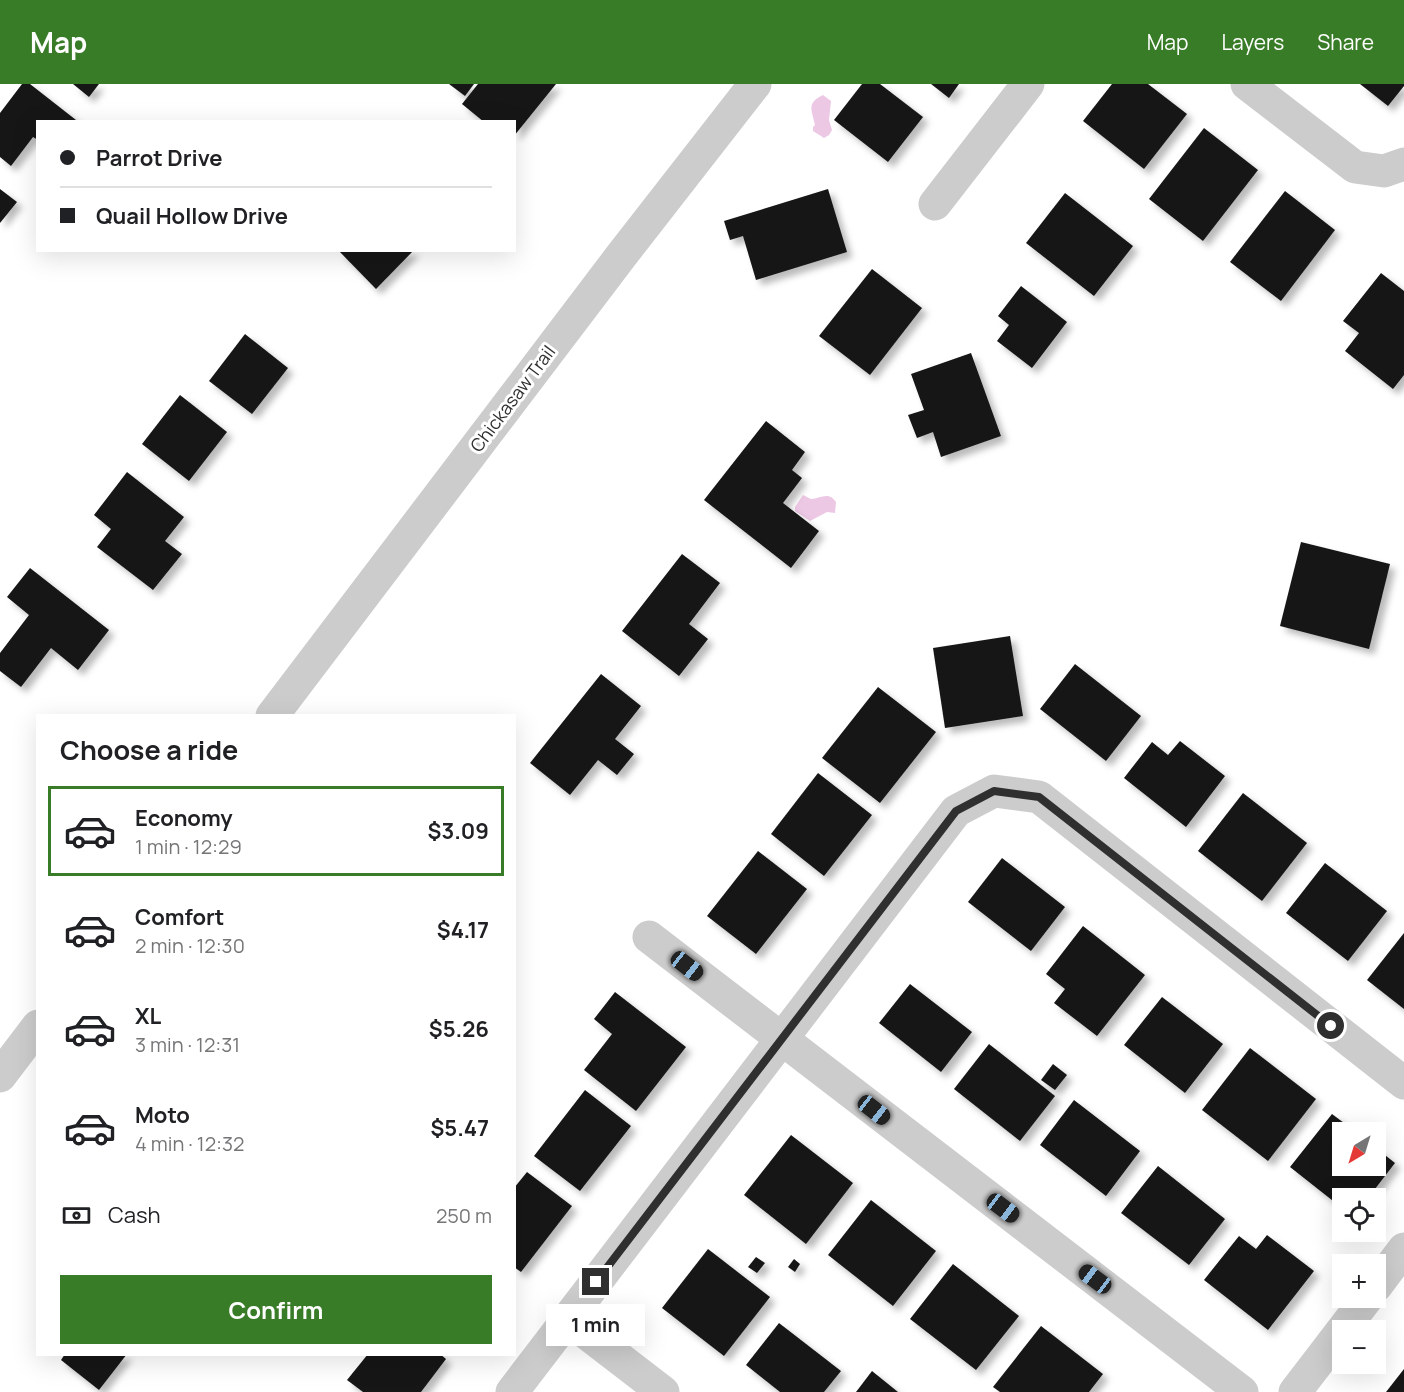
<!DOCTYPE html>
<meta charset="utf-8">
<style>
:root{--surface:#fff;--page:#f2f2f2;--text:#202124;--muted:#757577;--line:#e0e0e0;--accent:#397c27}
body{margin:0;font-family:Manrope,sans-serif;background:var(--page);color:var(--text);height:100vh;display:flex;flex-direction:column;font-size:22px;white-space:nowrap}
*{box-sizing:border-box;margin:0}
p{font-size:20px;color:var(--muted)}
.icon{flex:none;width:33px;height:33px;fill:none;stroke:currentColor;stroke-width:2;stroke-linecap:round;stroke-linejoin:round}
.map{position:relative;flex:1;overflow:hidden}
.sheet{position:absolute;left:36px;top:630px;width:480px;height:642px;display:flex;flex-direction:column;background:var(--surface);border-radius:0px;box-shadow:0 6px 24px #0002}
.sheet>*{flex:none}
.top-card{position:absolute;left:36px;top:36px;width:480px;height:132px;border-radius:0px;box-shadow:0 6px 24px #0002;display:grid;align-content:center;height:132px;padding:0 24px;background:var(--surface)}
.needle{width:39px;rotate:218deg}
.tools{position:absolute;left:1332px;top:1038px;display:grid;gap:12px}
.tools a{display:grid;place-items:center;width:54px;height:54px;border-radius:0px;background:var(--surface);box-shadow:0 6px 24px #0002;font-size:30px}
.end{position:absolute;width:27px;height:27px;margin:-14px;border:8px solid #2f2f2f;background:#fff;box-shadow:0 0 0 3px #fff}
.from{border-radius:50%}
.bubble{position:absolute;height:42px;border-radius:0px;background:var(--surface);box-shadow:0 6px 24px #0002;font-size:20px;font-weight:700;line-height:42px;text-align:center}
.car{position:absolute;width:18px;height:36px;margin:-18px -9px;border-radius:8px;box-shadow:0 0 4px 2px #0007;background:linear-gradient(#222 24%,#8ab4d8 0 40%,#222 0 76%,#8ab4d8 0 86%,#222 0)}
.top-card b{display:flex;align-items:center;gap:21px;height:57px;font-size:22px}
.top-card b+b{border-top:2px solid var(--line)}
.top-card i{width:15px;height:15px;background:var(--text)}
ul{padding:0;list-style:none}
li{display:flex;align-items:center;gap:18px;height:90px;margin:0 12px 9px;padding:0 12px;border:3px solid transparent;border-radius:0px}
li div{flex:1}
li b{display:block;font-size:22px}
li em{font-style:normal;font-weight:700}
li.selected{border-color:var(--accent)}
li>.icon{width:54px;height:54px;stroke-width:1.5}
h2{padding:0 24px;font-size:27px;line-height:72px}
.pay{display:flex;align-items:center;gap:15px;height:66px;padding:0 24px;font-size:22px}
.pay p{margin-inline-start:auto}
.primary-button{display:flex;gap:12px;margin-top:auto;padding:12px 24px}
.primary-button a{flex:1;height:69px;border-radius:0px;background:var(--accent);color:#fff;font-size:24px;font-weight:700;line-height:69px;text-align:center}
header{display:flex;align-items:center;gap:36px;box-sizing:border-box;height:84px;padding:0 30px;background:var(--accent);color:#fff}
header strong{font-size:28px}
nav{display:flex;gap:33px;margin-inline-start:auto;font-size:21px}
.map>svg:first-child{display:block}
.water{fill:#edc8e5}
.building{fill:#161616;filter:url(#shadow)}
.lines{fill:none;stroke-linecap:round;stroke-linejoin:round}
.minor{stroke:#ccc;stroke-width:33}
.route{stroke:#2f2f2f;stroke-width:8}
.labels{text-anchor:middle;stroke-width:6;stroke-linejoin:round;paint-order:stroke}
.street-label{font-size:18px;fill:#2f2f2f;stroke:#fff}
</style>
<header>
<strong>Map</strong>
<nav><a>Map</a><a>Layers</a><a>Share</a></nav>
</header>
<div class="map">
<svg width="1404" height="1308" viewBox="0 0 1404 1308">
<defs>
<filter id="shadow"><feDropShadow dx="5.5" dy="5.5" stdDeviation="3" flood-color="#0004"/></filter>
</defs>
<rect width="100%" height="100%" fill="#fff"/>
<g class="water">
<path d="M823,11L831,17L829,36L832,46L829,51L824,54L813,47V43L815,41C812,26 806,19 823,11Z"/>
<path d="M803,411L811,415C821,414 829,407 836,418L835,429L827,428L810,437L795,427V423Z"/>
</g>
<g class="building">
<polygon points="22,0 30,0 76,36 74,38 38,38 38,56 33,53 11,82 0,73 0,29"/>
<polygon points="73,0 99,0 89,13"/>
<polygon points="449,0 474,0 465,12"/>
<polygon points="478,0 556,0 514,52 514,38 484,38 462,20"/>
<polygon points="862,0 880,0 923,33 888,78 834,36"/>
<polygon points="931,0 959,0 949,14"/>
<polygon points="1112,0 1148,0 1187,30 1144,85 1083,37"/>
<polygon points="1360,0 1404,0 1404,2 1388,22"/>
<polygon points="1204,44 1258,86 1203,157 1149,115"/>
<polygon points="0,105 17,118 0,139"/>
<polygon points="828,105 847,168 756,196 743,152 730,156 724,137"/>
<polygon points="1285,107 1335,146 1281,217 1230,178"/>
<polygon points="1065,109 1133,162 1094,212 1026,159"/>
<polygon points="338,166 414,166 376,205"/>
<polygon points="872,185 922,224 870,291 819,252"/>
<polygon points="1381,189 1404,207 1404,291 1393,305 1345,267 1359,249 1343,237"/>
<polygon points="1021,202 1067,238 1032,284 997,257 1009,241 998,232"/>
<polygon points="245,250 288,284 252,330 209,297"/>
<polygon points="971,269 1001,352 941,373 933,348 917,354 908,331 924,326 911,290"/>
<polygon points="180,311 227,348 189,397 142,360"/>
<polygon points="766,337 805,368 792,386 802,394 783,419 819,447 791,484 704,416"/>
<polygon points="127,388 184,433 165,457 182,470 153,506 97,463 111,445 94,431"/>
<polygon points="1301,458 1390,480 1369,565 1280,542"/>
<polygon points="682,470 720,499 689,540 708,555 679,592 622,547"/>
<polygon points="30,484 109,546 78,586 51,564 21,603 0,587 0,569 29,531 7,513"/>
<polygon points="1010,552 1023,632 945,644 933,564"/>
<polygon points="1075,580 1141,632 1106,677 1040,625"/>
<polygon points="601,590 641,622 615,655 634,670 617,691 598,676 570,711 530,679"/>
<polygon points="878,603 936,648 880,719 822,674"/>
<polygon points="1180,657 1225,692 1186,743 1124,694 1152,658 1168,671"/>
<polygon points="818,689 872,731 824,792 771,750"/>
<polygon points="1243,709 1307,759 1262,817 1198,767"/>
<polygon points="758,767 807,805 756,870 707,832"/>
<polygon points="1002,774 1065,823 1031,867 968,818"/>
<polygon points="1325,779 1387,827 1348,877 1286,829"/>
<polygon points="1083,842 1145,891 1097,952 1054,919 1065,905 1046,890"/>
<polygon points="1404,849 1404,925 1367,896"/>
<polygon points="910,900 972,948 941,988 879,939"/>
<polygon points="615,908 686,963 636,1027 584,986 612,950 594,935"/>
<polygon points="1162,913 1223,960 1185,1009 1124,961"/>
<polygon points="989,960 1055,1012 1020,1057 954,1005"/>
<polygon points="1250,964 1316,1015 1268,1077 1202,1026"/>
<polygon points="1053,980 1067,991 1055,1006 1041,996"/>
<polygon points="585,1006 631,1042 580,1107 534,1072"/>
<polygon points="1074,1016 1140,1067 1106,1112 1040,1061"/>
<polygon points="1332,1030 1356,1048 1342,1048 1342,1082 1376,1082 1376,1064 1395,1079 1368,1114 1342,1114 1342,1124 1290,1083"/>
<polygon points="791,1051 853,1099 806,1160 744,1111"/>
<polygon points="1158,1082 1225,1135 1189,1181 1121,1129"/>
<polygon points="527,1088 572,1122 521,1188 514,1183 514,1104"/>
<polygon points="871,1116 936,1167 893,1222 828,1171"/>
<polygon points="1267,1151 1314,1187 1268,1246 1204,1196 1239,1152 1256,1165"/>
<polygon points="708,1165 770,1213 724,1272 662,1224"/>
<polygon points="756,1173 765,1179 757,1189 748,1183"/>
<polygon points="794,1175 800,1180 795,1188 788,1183"/>
<polygon points="953,1180 1019,1232 976,1286 910,1235"/>
<polygon points="779,1239 841,1287 824,1308 780,1308 746,1281"/>
<polygon points="1041,1242 1103,1290 1089,1308 1000,1308 993,1303"/>
<polygon points="65,1270 127,1270 99,1306 61,1276"/>
<polygon points="368,1270 440,1270 446,1275 421,1308 363,1308 347,1296"/>
<polygon points="1404,1285 1404,1308 1386,1308"/>
<polygon points="872,1287 898,1308 856,1308"/>
</g>
<g class="lines">
<g class="minor">
<polyline points="1247,0 1355,83 1384,87 1404,80"/>
<polyline points="935,120 1028,0"/>
<polyline points="272,632 621,172 755,0"/>
<polyline points="649,853 1242,1308"/>
<polyline points="0,992 38,942"/>
<polyline points="1376,1202 1404,1165"/>
<polyline points="568,1235 663,1308"/>
<polyline points="512,1308 956,727 994,707 1039,713 1404,999"/>
<polyline points="1295,1308 1367,1214"/>
</g>
</g>
<g class="lines">
<polyline class="route" points="596,1198 956,727 994,707 1039,713 1331,942"/>
</g>
<g class="labels">
<g class="street-label">
<text transform="translate(513 315) rotate(-53)" y="6">Chickasaw Trail</text>
</g>
</g>
</svg>
<div class="tools">
<a><svg class="needle" viewBox="-14 -14 28 28"><path d="M0-13l5 13h-10z" fill="#e53935"/><path d="M0 13l5-13h-10z" fill="#757577"/></svg></a>
<a><svg class="icon" aria-label="locate" viewBox="0 0 24 24"><circle cx="12" cy="12" r="6"/><path d="M12 2v4M12 18v4M2 12h4M18 12h4"/></svg></a>
<a>+</a>
<a>−</a>
</div>
<i class="end from" style="left:1331px;top:942px"></i>
<i class="end" style="left:596px;top:1198px"></i>
<div class="bubble" style="left:546px;top:1220px;width:99px">1 min</div>
<i class="car" style="left:687px;top:882px;rotate:128deg"></i>
<i class="car" style="left:874px;top:1026px;rotate:128deg"></i>
<i class="car" style="left:1003px;top:1124px;rotate:127deg"></i>
<i class="car" style="left:1095px;top:1195px;rotate:307deg"></i>
<div class="top-card">
<b><i class="from"></i>Parrot Drive</b>
<b><i></i>Quail Hollow Drive</b>
</div>
<section class="sheet">
<h2>Choose a ride</h2>
<ul>
<li class="selected"><svg class="icon" aria-label="car" viewBox="0 0 24 24"><path d="M5 17H2v-5l4-1 3-4h7l3 4 3 1v5h-3M9 17h6M6 11h13"/><circle cx="7" cy="17" r="2"/><circle cx="17" cy="17" r="2"/></svg><div><b>Economy</b><p>1 min · 12:29</p></div><em>$3.09</em></li>
<li><svg class="icon" aria-label="car" viewBox="0 0 24 24"><path d="M5 17H2v-5l4-1 3-4h7l3 4 3 1v5h-3M9 17h6M6 11h13"/><circle cx="7" cy="17" r="2"/><circle cx="17" cy="17" r="2"/></svg><div><b>Comfort</b><p>2 min · 12:30</p></div><em>$4.17</em></li>
<li><svg class="icon" aria-label="car" viewBox="0 0 24 24"><path d="M5 17H2v-5l4-1 3-4h7l3 4 3 1v5h-3M9 17h6M6 11h13"/><circle cx="7" cy="17" r="2"/><circle cx="17" cy="17" r="2"/></svg><div><b>XL</b><p>3 min · 12:31</p></div><em>$5.26</em></li>
<li><svg class="icon" aria-label="car" viewBox="0 0 24 24"><path d="M5 17H2v-5l4-1 3-4h7l3 4 3 1v5h-3M9 17h6M6 11h13"/><circle cx="7" cy="17" r="2"/><circle cx="17" cy="17" r="2"/></svg><div><b>Moto</b><p>4 min · 12:32</p></div><em>$5.47</em></li>
</ul>
<div class="pay"><svg class="icon" aria-label="cash" viewBox="0 0 24 24"><path d="M3 7h18v10H3z"/><circle cx="12" cy="12" r="2"/></svg>Cash<p>250 m</p></div>
<div class="primary-button"><a>Confirm</a></div>
</section>
</div>
